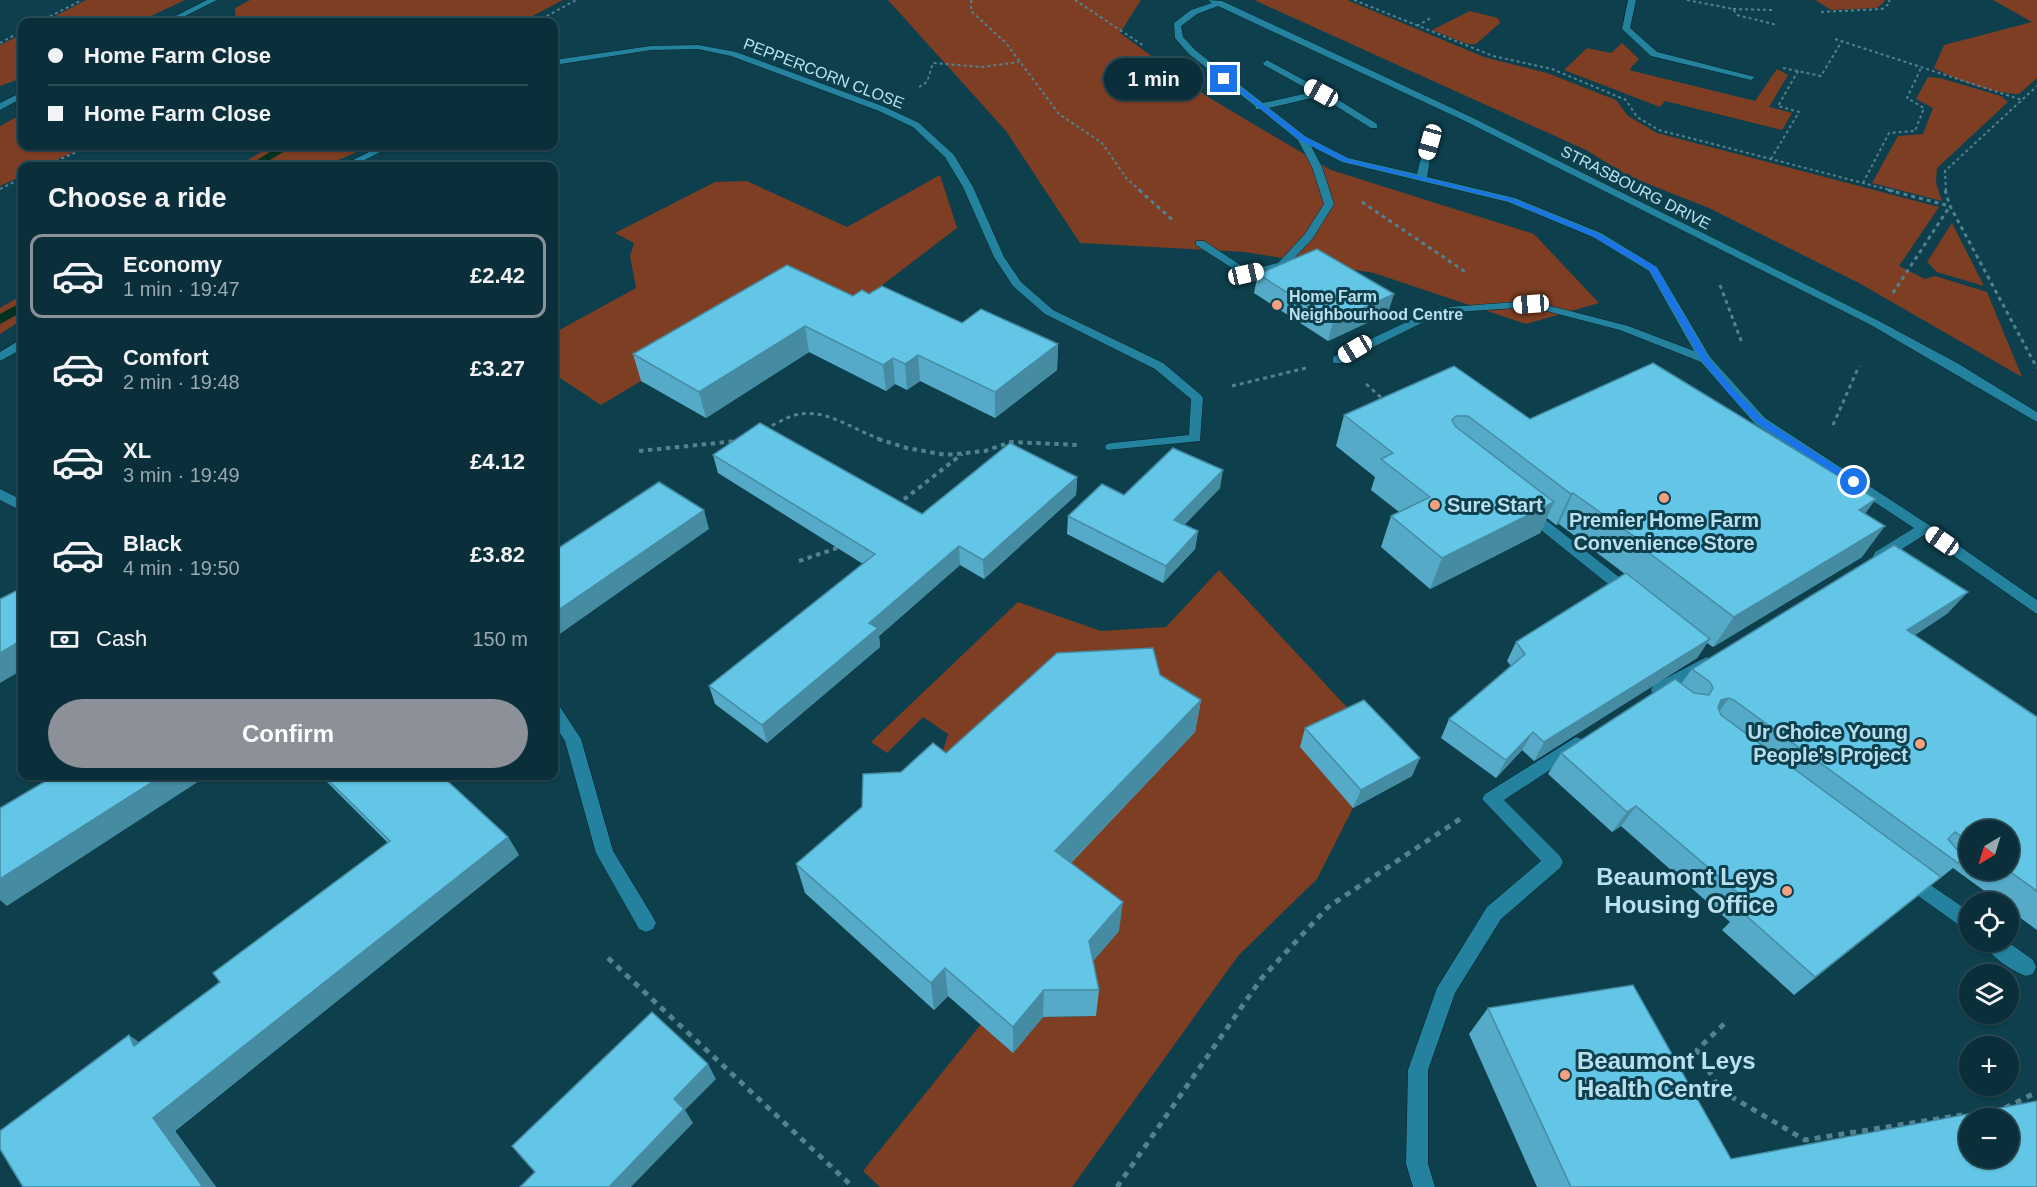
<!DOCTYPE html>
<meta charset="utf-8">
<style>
:root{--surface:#0a2f3a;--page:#183b45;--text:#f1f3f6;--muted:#99a9af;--line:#2a4a54;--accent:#8c9099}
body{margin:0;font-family:Arial,sans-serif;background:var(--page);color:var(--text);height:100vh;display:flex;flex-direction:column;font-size:22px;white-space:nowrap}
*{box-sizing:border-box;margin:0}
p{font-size:20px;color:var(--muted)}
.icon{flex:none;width:33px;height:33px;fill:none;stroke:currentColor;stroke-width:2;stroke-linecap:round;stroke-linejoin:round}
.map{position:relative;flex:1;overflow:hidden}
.sheet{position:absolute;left:18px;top:162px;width:540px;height:618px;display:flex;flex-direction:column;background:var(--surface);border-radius:12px;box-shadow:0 2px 4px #0004,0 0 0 2px var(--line)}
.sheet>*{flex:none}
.guide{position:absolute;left:18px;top:18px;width:540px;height:132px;border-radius:12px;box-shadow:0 2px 4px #0004,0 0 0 2px var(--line);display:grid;align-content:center;height:132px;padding:0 30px;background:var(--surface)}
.needle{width:39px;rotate:218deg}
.controls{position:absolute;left:1959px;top:820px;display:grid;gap:12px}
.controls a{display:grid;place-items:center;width:60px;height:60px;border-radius:50%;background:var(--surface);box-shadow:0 2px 4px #0004,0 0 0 2px var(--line);font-size:30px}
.end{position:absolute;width:27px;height:27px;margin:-14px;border:8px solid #1a73e8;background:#fff;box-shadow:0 0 0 3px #fff}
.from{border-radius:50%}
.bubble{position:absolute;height:42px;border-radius:21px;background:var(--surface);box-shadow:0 2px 4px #0004,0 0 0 2px var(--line);font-size:20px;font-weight:800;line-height:42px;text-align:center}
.car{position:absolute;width:18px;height:36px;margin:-18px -9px;border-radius:8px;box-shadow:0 0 4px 2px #0007;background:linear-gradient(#fff 24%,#345 0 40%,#fff 0 76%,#345 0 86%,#fff 0)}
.guide b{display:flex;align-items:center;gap:21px;height:57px;font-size:22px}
.guide b+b{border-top:2px solid var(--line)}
.guide i{width:15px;height:15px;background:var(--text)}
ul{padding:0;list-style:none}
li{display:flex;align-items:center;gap:18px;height:84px;margin:0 12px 9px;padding:0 18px;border:3px solid transparent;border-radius:12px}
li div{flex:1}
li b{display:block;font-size:22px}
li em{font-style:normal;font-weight:800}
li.active{border-color:var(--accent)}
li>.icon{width:54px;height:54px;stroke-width:1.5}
h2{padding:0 30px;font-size:27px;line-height:72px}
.pay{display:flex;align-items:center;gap:15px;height:66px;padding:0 30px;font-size:22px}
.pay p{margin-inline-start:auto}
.cta{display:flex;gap:12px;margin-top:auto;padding:12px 30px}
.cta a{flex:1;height:69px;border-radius:36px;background:var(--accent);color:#fff;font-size:24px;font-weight:800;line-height:69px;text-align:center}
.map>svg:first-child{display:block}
.green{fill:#7e3e24}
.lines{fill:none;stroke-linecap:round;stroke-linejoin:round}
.stream{fill:#00321f;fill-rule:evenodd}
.minor-casing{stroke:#07242c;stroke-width:1}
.path-far3{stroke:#548190;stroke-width:2;stroke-dasharray:3 3;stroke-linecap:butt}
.path-far2{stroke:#548190;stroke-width:3;stroke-dasharray:4 4;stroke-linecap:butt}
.path-far1{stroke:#548190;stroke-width:4;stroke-dasharray:4.5 4.5;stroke-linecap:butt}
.path{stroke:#548190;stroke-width:5;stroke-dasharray:6 6;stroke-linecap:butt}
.minor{fill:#24829e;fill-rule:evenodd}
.wall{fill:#55aac7;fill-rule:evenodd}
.shaded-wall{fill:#458ba2}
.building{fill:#63c6e7;stroke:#458ba2;stroke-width:1.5;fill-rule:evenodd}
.route{fill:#1a73e8}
.poi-dot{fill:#f2a080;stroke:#0d3f4d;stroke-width:2}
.labels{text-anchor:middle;stroke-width:6;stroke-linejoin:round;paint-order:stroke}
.far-street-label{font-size:16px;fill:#b8e0ef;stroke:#0d3f4d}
.far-poi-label{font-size:16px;font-weight:bold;fill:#b8e0ef;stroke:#0d3f4d;text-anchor:start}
.poi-label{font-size:20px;font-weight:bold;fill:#b8e0ef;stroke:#0d3f4d;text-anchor:start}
.near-poi-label{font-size:24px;font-weight:bold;fill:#b8e0ef;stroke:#0d3f4d;text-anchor:end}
</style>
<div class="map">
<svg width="2037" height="1187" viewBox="0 0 2037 1187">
<rect width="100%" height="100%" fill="#0d3f4d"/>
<g class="green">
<polygon points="86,0 185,0 138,22 44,22"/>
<polygon points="250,0 563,0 521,22 236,22 235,8"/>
<polygon points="888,0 1141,0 1120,33 1208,97 1331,170 1534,234 1599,303 1526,324 1374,273 1245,252 1080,243 1006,131"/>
<polygon points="1254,0 1347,0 1484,57 1547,73 1616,100 1628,116 1657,133 1939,207 1899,266 1925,279 1935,276 1987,292 2022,377 1859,283 1709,208 1628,176 1586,150"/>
<polygon points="1815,0 1884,0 1885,1 1877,8 1831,10"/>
<path d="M1993,0H2037V78L2019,94C1992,93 1958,81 1934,68L1944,45L2032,22Z"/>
<polygon points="1470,11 1498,18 1500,23 1476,44 1467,44 1432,30"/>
<polygon points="22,34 22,78 0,86 0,45"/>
<polygon points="1622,43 1639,59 1629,70 1755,101 1777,69 1788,75 1769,107 1792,113 1782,130 1665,101 1660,107 1564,70 1587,48 1611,53"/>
<polygon points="1928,77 1940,78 2001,96 2008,102 1937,168 1936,183 1942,201 1872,183 1898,136 1923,134 1933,108 1916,99"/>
<polygon points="22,114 22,146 88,146 42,166 22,166 22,176 0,186 0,126"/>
<polygon points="272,146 370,146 325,166 237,166"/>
<polygon points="940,175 957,228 852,308 804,284 601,405 554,374 554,333 636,288 630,256 634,243 615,233 715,182 747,181 847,227"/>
<polygon points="1952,223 1984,286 1937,272 1927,262"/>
<polygon points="22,295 22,320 0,334 0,308"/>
<polygon points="1219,570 1357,718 1353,808 1317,879 1238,956 1072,1187 880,1187 863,1171 981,1024 1013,1053 1043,1017 1096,1016 936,774 948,734 923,717 887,753 871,742 1018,602 1101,631 1166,627"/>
</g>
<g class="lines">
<g class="stream">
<polygon points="280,146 293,146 260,166 247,166"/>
<polygon points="22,302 22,312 0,324 0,314"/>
</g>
<g class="minor-casing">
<g id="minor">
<polygon points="207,0 217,0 173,22 164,22"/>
<polygon points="1208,0 1222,1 1471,117 1879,321 1957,363 2037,412 2037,422 1871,325 1465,121 1218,6 1197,14 1181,26 1183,37 1195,50 1263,103 1313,92 1264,65 1263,63 1267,60 1324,91 1377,124 1377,128 1371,128 1320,96 1269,108 1305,136 1348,158 1417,174 1425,142 1433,140 1427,177 1515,198 1601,233 1657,267 1710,357 1765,418 1929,525 2037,600 2037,614 1924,535 1885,560 1875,560 1873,556 1875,552 1914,528 1755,424 1701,362 1620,330 1531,307 1442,313 1341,363 1333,363 1333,357 1436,308 1531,301 1628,326 1694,351 1649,271 1593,237 1508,202 1342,162 1311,146 1322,167 1334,204 1313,238 1286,267 1246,277 1196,245 1196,241 1204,241 1248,270 1278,263 1305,234 1324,204 1312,167 1298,140 1260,109 1256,109 1255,106 1189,54 1175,38 1174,23 1191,10 1212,3"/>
<polygon points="1628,0 1636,0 1630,28 1657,52 1755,77 1751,80 1651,56 1622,29"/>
<polygon points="698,45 736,52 885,107 919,123 954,155 973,187 1004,257 1021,282 1053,310 1163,363 1201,395 1203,398 1200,441 1107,450 1105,447 1107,444 1112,443 1189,435 1191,399 1155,369 1045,314 1013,286 994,257 963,187 945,157 913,127 879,111 731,56 698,49 651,50 554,65 554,60 651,46"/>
<polygon points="22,92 22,98 0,110 0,103"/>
<polygon points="381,146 392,146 353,166 341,166"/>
<polygon points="18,341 22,341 22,349 0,361 0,352"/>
<polygon points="0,489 22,500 22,511 0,500"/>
<polygon points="1527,507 1532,509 1633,588 1635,592 1633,596 1623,596 1522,515 1520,512 1522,509"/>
<polygon points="1706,657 1712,659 1714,663 1712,667 1665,695 1653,695 1651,690 1653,685"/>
<polygon points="554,705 560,707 581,739 613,851 653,917 656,923 653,929 646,932 639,929 596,853 565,741 554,724"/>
<polygon points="1576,737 1582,739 1584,744 1582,749 1504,800 1560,856 1563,862 1560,868 1501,919 1455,993 1428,1070 1428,1164 1435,1187 1413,1187 1406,1164 1408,1070 1437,988 1487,907 1541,861 1482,799 1485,794"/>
<polygon points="1910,871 1970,912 1970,933 1903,885 1901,879 1903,873"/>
<path d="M1983,942H2008L2033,960L2036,967L2033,974L2026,976C2012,971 1989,956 1983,942Z"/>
</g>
</g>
<g class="path-far3">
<polyline points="971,0 971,11 1006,43 1059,114 1102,143 1127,179 1141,191"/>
<polyline points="1075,0 1144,46"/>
<polyline points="1354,0 1493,56 1552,69 1626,100 1637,117 1659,130 1894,191"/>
<polyline points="1687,0 1733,9 1737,15 1777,25"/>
<polyline points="1733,9 1773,10"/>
<polyline points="1821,12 1882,9 1890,3 1889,0"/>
<polyline points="39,22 82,0"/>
<polyline points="536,22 576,0"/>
<polyline points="1417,26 1432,17"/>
<polyline points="1835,39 2022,100"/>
<polyline points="0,43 22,31"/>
<polyline points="1783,68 1821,76 1842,41"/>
<polyline points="919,87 927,82 933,63 982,67 1019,62"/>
<polyline points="1771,159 1799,112 1778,106 1798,71"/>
<polyline points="45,166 90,146"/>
<polyline points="1863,183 1889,133 1915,131 1924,108 1907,98 1922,66"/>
<polyline points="0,189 22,178"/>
<polyline points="1946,191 1945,171 2037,86"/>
</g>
<g class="path-far2">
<polyline points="1139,190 1175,222"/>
<polyline points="1888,190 1950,206"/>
<polyline points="1945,190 1950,206 2037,368"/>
<polyline points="1362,202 1467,273"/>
<polyline points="1720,285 1742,343"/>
<polyline points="1893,293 1950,206"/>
<polyline points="1366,384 1385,401"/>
<polyline points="1232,386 1306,368"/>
<polyline points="1833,425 1859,366"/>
<path d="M765,429C774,425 785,418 795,415C826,407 854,431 883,440"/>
</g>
<g class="path-far1">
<polyline points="878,439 907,448 946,455 985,451 1011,442 1079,445"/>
<polyline points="639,451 737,441"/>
<polyline points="897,505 962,454"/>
<polyline points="799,561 843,546"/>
</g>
<g class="path">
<polyline points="608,958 853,1187"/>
<polyline points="1724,1024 1697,1050 1720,1090 1805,1140 1962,1115"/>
<polyline points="2005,1108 2037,1092"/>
<polyline points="1117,1187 1261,979 1328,907 1460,819"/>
</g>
<use href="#minor" class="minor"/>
</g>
<g class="wall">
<polygon points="1258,274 1388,313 1328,341 1254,293"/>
<polygon points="869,294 962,323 1058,344 1057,370 995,418 920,381 907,390 895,384 886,391 809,352 706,418 641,381 633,354"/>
<polygon points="1454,366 1530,419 1865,514 1862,557 1713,647 1707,643 1697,658 1534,761 1522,750 1496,778 1441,738 1449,719 1511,666 1507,661 1516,642 1625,574 1559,524 1556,525 1547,518 1540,533 1430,589 1381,547 1391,516 1399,512 1371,490 1375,477 1336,446 1344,415"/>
<polygon points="713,455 922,514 1077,477 1076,495 984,579 960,565 879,636 880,647 767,743 715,704 709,686 863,564 718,473"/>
<polygon points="1220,488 1184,525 1198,531 1195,549 1163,583 1067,534 1068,516 1124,495"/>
<path d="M1948,613L1915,635L2037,717V930L2008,909V903H2001L1953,868L1794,995L1722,930L1730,922L1621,826L1612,832L1548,774L1561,753L1681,684L1692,669ZM1970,831L2008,870H1970Z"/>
<polygon points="1160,675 1201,700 1195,732 1071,863 1119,931 1093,961 1099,990 1096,1016 1043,1017 1013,1053 948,996 934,1010 805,893 796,864 901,772 946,753"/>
<polygon points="1305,728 1412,776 1353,808 1300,747"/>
<polygon points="321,776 442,776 508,837 519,855 175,1131 216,1187 23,1187 139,1042 220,982 388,843"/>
<polygon points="1488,1008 1731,1159 2037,1187 1537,1187 1469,1034"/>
</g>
<g class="shaded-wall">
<polygon points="1394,294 1388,313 1328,341 1333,322"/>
<polygon points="805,326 809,352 706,418 699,392"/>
<polygon points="1058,344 1057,370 995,418 995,392"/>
<polygon points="918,355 920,381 907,390 905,364"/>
<polygon points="893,358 895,384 886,391 883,365"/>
<polygon points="1223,470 1220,488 1172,538 1174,520"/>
<polygon points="1077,477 1076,495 984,579 983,560"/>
<polygon points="1573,493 1559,524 1556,525 1571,494"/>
<polygon points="1876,499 1853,530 1859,510"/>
<polygon points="1554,502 1540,533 1430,589 1442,558"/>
<polygon points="704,510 709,529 554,638 554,613"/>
<polygon points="1885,526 1862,557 1713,647 1734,617"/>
<polygon points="1198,531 1195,549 1163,583 1166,566"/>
<polygon points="959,546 960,565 879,636 880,647 767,743 762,725 869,623"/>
<polygon points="1968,592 1948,613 1888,652 1907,630"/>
<polygon points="1710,639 1697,658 1534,761 1544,742"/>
<polygon points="22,640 22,670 0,683 0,653"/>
<polygon points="1729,698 1713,720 1705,722 1721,700"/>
<polygon points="1201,700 1195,732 1054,880 1055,851"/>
<polygon points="1533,732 1522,750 1496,778 1506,760"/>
<polygon points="1420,758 1412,776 1353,808 1361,790"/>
<polygon points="162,776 207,776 7,906 0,900 0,879"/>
<polygon points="1636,806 1621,826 1612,832 1627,812"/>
<polygon points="508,837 519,855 175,1131 216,1187 203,1187 153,1118"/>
<polygon points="1941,877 1917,896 1794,995 1815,977"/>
<polygon points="1123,902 1119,931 1087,968 1089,941"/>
<polygon points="945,968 948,996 934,1010 931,983"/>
<polygon points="1044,990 1043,1017 1013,1053 1013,1027"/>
<polygon points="129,1035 150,1050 134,1046"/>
<polygon points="708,1064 716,1079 685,1110 693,1123 631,1187 609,1187 674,1099"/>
</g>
<g class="building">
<polygon points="1317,249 1394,294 1333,322 1258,274"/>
<polygon points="787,265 853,296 862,290 869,294 882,286 962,323 981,309 1058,344 995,392 918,355 905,364 893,358 883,365 805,326 699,392 633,354"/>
<polygon points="1653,363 1876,499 1859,510 1885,526 1734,617 1648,552 1652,549 1573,493 1571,494 1468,416 1456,416 1452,420 1455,426 1554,502 1442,558 1391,516 1430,497 1381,459 1393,453 1344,415 1454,366 1530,419"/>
<polygon points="760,423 922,514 1010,443 1077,477 983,560 959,546 869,623 878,628 762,725 709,686 875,554 713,455"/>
<polygon points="1173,448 1223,470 1174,520 1198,531 1166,566 1068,516 1102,484 1124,495"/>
<polygon points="659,482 704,510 554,613 554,551"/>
<polygon points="1894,545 1968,592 1907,630 2037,717 2037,891 2008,870 2008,831 1970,831 1970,842 1955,832 1948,839 1964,858 1958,863 1735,701 1729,698 1721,700 1718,707 1721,715 1941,877 1815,977 1741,911 1751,904 1636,806 1627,812 1561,753 1675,679 1694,693 1709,695 1713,688 1710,682 1692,669"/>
<polygon points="1626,573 1710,639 1544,742 1533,732 1506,760 1449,719 1525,654 1516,642"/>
<polygon points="22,588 22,640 0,653 0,599"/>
<polygon points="1153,648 1160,675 1201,700 1055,851 1123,902 1089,941 1099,990 1044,990 1013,1027 945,968 931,983 796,864 862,807 863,774 901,772 933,743 946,753 1057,653"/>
<polygon points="1364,700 1420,758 1361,790 1305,728"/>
<polygon points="54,776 162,776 0,879 0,808"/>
<polygon points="324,776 442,776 508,837 153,1118 203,1187 23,1187 0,1149 0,1131 129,1035 134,1046 220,982 213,973 390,841"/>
<path d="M1633,985L1731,1159L2037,1101V1187H1571L1488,1008ZM1970,1119H2008V1158H1970Z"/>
<polygon points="652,1012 708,1064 674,1099 684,1109 609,1187 520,1187 535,1172 512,1146"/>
</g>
<polygon class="route" points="1222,77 1226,77 1305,137 1347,159 1513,199 1599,234 1656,267 1708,358 1734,390 1763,419 1857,480 1857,484 1851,484 1757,423 1728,393 1701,359 1650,270 1594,237 1509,201 1343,161 1300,140"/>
<g class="poi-dot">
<circle cx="1277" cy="305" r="6"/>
<circle cx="1664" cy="498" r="6"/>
<circle cx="1435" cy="505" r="6"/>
<circle cx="1920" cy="744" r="6"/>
<circle cx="1787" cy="891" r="6"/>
<circle cx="1565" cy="1075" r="6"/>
</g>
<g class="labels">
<g class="far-street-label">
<text transform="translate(824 73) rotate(21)" y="6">PEPPERCORN CLOSE</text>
<text transform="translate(1636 187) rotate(27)" y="6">STRASBOURG DRIVE</text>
</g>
<g class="far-poi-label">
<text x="1289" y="302">Home Farm<tspan x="1289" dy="18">Neighbourhood Centre</tspan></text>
</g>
<g class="poi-label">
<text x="1447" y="512">Sure Start</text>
<text x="1664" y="527" text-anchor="middle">Premier Home Farm<tspan x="1664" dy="23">Convenience Store</tspan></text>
<text x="1908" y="739" text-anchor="end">Ur Choice Young<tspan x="1908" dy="23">People's Project</tspan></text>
</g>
<g class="near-poi-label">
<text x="1775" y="885">Beaumont Leys<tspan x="1775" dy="28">Housing Office</tspan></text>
<text x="1577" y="1069" text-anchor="start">Beaumont Leys<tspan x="1577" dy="28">Health Centre</tspan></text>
</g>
</g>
</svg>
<div class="controls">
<a><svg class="needle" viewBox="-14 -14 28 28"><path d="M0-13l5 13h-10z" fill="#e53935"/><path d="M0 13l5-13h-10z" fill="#99a9af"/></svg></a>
<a><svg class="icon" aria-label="locate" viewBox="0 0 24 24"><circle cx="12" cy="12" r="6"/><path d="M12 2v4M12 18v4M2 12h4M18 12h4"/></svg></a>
<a><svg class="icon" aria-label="layers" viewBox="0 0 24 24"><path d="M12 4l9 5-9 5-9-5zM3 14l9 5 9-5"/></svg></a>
<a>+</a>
<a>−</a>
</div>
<i class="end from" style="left:1854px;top:482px"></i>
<i class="end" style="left:1224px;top:79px"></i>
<div class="bubble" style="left:1104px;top:58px;width:99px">1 min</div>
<i class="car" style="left:1321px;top:93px;rotate:299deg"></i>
<i class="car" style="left:1430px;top:142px;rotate:196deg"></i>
<i class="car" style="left:1246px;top:274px;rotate:77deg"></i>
<i class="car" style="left:1531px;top:304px;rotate:266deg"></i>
<i class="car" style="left:1355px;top:349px;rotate:239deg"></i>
<i class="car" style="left:1942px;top:541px;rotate:305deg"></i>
<div class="guide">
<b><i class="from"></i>Home Farm Close</b>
<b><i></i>Home Farm Close</b>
</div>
<section class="sheet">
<h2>Choose a ride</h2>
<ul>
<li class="active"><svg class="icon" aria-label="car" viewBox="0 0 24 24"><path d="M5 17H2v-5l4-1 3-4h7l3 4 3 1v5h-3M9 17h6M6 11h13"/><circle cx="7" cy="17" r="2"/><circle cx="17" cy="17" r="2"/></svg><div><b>Economy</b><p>1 min · 19:47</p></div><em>£2.42</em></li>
<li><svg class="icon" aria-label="car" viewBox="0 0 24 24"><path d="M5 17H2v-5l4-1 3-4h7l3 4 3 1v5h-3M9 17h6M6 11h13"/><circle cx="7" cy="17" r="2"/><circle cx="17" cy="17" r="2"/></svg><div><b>Comfort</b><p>2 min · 19:48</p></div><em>£3.27</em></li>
<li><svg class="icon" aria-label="car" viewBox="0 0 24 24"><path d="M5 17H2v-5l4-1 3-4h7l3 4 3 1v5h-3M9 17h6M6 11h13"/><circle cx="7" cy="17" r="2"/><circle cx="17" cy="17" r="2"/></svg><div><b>XL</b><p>3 min · 19:49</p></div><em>£4.12</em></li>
<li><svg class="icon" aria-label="car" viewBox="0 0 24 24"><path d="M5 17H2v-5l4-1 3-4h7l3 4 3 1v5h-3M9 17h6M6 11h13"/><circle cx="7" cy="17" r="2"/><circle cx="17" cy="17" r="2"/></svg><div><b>Black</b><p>4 min · 19:50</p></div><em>£3.82</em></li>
</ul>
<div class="pay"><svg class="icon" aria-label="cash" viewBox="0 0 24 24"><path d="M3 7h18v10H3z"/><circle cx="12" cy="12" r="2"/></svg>Cash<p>150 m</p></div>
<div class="cta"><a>Confirm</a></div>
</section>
</div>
